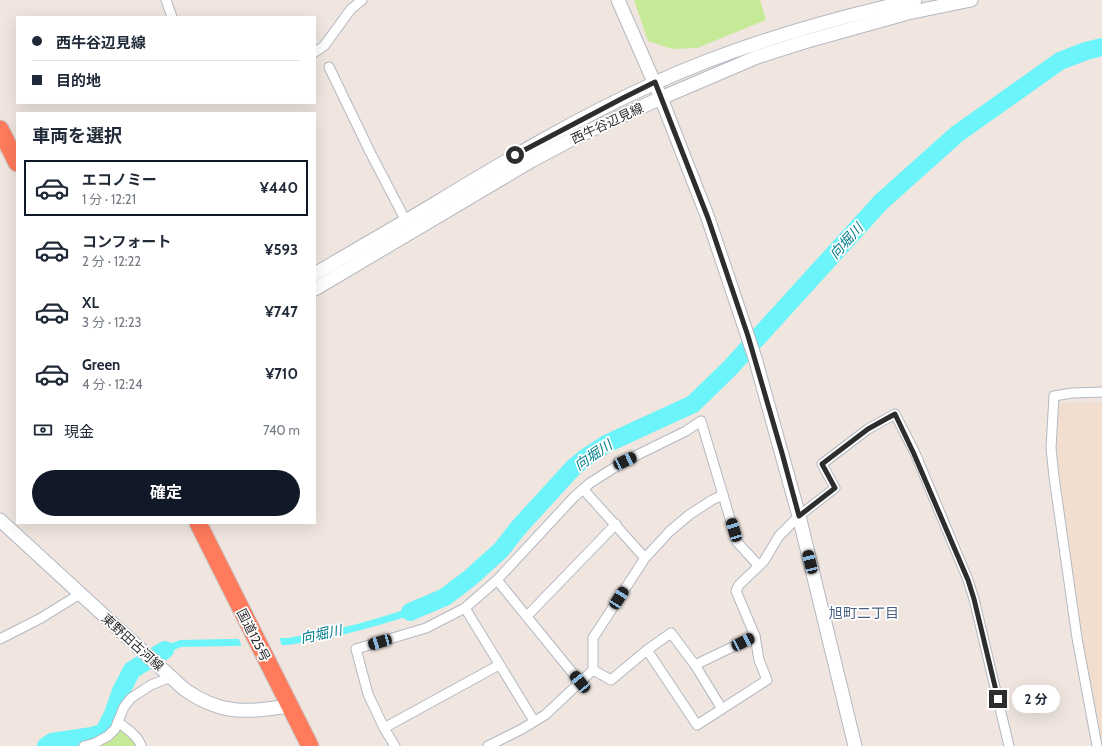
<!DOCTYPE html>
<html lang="ja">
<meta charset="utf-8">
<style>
:root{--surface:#fff;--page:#f2f2f3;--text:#1f2937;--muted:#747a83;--line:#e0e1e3;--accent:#111827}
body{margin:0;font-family:Cabin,"Noto Sans JP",sans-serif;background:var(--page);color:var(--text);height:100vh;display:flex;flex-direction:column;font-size:15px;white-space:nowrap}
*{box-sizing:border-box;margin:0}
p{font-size:13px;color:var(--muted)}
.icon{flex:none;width:22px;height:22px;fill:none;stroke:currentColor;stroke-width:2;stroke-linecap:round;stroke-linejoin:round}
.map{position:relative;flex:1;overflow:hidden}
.drawer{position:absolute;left:16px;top:112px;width:300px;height:412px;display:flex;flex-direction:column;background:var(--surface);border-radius:0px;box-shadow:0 4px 16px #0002}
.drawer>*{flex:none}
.banner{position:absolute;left:16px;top:16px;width:300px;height:88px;border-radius:0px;box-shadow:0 4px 16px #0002;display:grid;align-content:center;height:88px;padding:0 16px;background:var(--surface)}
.end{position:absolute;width:18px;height:18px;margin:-9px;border:5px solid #2d2d2d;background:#fff;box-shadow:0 0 0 2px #fff}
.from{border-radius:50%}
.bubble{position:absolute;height:28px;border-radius:14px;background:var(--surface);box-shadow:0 4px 16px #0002;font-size:13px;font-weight:700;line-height:28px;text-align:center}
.car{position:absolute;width:12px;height:24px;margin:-12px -6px;border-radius:5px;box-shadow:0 0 3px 1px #0007;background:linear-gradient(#222 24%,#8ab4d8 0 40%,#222 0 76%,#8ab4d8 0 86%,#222 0)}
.banner b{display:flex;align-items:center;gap:14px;height:38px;font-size:15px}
.banner b+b{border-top:1px solid var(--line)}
.banner i{width:10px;height:10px;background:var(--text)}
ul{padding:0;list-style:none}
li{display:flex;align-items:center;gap:12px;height:56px;margin:0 8px 6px;padding:0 8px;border:2px solid transparent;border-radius:0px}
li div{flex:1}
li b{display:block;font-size:15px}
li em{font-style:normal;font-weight:700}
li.current{border-color:var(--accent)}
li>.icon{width:36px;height:36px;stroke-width:1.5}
h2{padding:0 16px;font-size:18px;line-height:48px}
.pay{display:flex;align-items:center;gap:10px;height:44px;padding:0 16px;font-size:15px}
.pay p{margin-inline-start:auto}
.primary-button{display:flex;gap:8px;margin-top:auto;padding:8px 16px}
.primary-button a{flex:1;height:46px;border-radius:24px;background:var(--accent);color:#fff;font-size:16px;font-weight:700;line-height:46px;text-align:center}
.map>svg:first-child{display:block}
.education{fill:#f2dece}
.green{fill:#c7ea98}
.water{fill:#6bf4f9}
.pier{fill:#f0e5df}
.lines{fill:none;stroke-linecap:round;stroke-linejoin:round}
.river{stroke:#6bf4f9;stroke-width:18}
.street-casing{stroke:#b3b9c2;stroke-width:11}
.secondary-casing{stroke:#b3b9c2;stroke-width:15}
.highway-casing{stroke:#c8c8c8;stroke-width:19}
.street{stroke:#fff;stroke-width:9}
.secondary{stroke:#fff;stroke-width:13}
.highway{stroke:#ff7b5b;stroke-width:17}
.route{stroke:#2d2d2d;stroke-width:5}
.labels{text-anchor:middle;stroke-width:3.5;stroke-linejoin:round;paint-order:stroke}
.street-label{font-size:13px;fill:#2d2d2d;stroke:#fff}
.water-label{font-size:14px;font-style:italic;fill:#057f8d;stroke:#fff}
.neighbourhood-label{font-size:14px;fill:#496183;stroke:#fff}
</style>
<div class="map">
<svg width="1102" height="746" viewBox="0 0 1102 746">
<rect width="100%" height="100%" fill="#f0e5df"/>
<polygon class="education" points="1102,402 1102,746 1098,746 1072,595 1055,463 1056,441 1060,403"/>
<g class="green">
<polygon points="634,0 760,0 766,20 697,48 672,49 648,41"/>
<polygon points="120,728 137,744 137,746 98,746"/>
</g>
<path class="water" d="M431,600L434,607C387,624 337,638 288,645L181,647L164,654L147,664L143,659L161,647L180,640L287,638C336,631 385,618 431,600Z"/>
<g class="pier">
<polygon points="279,636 282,647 242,647 238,637"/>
<polygon points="156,648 165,656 147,665 142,660 142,658"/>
</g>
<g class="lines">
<g class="river">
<polyline points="410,612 445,597 470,578 501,550 519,527 573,468 585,458 606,444 693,404 730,368 881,202 957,134 1060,61 1086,51 1102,47"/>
<polyline points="46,746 52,742 92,736 104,732 113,714 121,691 132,670 165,650"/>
</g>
<g class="street-casing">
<g id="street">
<polyline points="166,0 172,17"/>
<polyline points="315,52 324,46 351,9 362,0"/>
<polyline points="329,67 370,152 408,225"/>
<polyline points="583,489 645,558"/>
<polyline points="497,580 580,682"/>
<polyline points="465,608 534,721"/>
<polyline points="527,616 616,524"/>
<polyline points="0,639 41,618 80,594"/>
<polyline points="647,650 697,725 767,680 759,660 755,636 736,591 739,585 764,561 779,536 799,516 835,488 822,464 868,429 895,414 915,453 968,580 974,599 1009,746"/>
<polyline points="695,665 755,636"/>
<polyline points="593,670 593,638 645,558 670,531 689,515 712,500 723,495"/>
<path d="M118,722C125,728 139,736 141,746"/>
<polyline points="384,728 499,665"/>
<polyline points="84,746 95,743 108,736 115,729 124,707 131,698 151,685 171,677"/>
<polyline points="395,746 384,728 368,694 356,649 426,628 465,608 497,580 574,497 590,483 625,461 686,431 701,421 737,542 759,566"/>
<polyline points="488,746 522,729 545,715 593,670 611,680 647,650 671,633 695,665 722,709"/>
<polyline points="1097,746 1077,638 1054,477 1051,448 1054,396 1072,393 1102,392"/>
</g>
</g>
<g class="secondary-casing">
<g id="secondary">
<polyline points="618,0 661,98 708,218 755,358 799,516 855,746"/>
<path d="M315,274C355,250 396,227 436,203C507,160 579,117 655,83C738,45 826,20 915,0"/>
<polyline points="315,289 531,161 578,136 661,98 757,57 804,42 908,13 971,0"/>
<path d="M0,520L184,689C222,716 247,712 290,706"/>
</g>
</g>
<g class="highway-casing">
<g id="highway">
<polyline points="0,129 17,163"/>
<polyline points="198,523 310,746"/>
</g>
</g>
<use href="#street" class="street"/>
<use href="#secondary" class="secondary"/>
<use href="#highway" class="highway"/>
</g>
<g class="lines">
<polyline class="route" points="515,155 623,98 655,82 708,218 748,336 782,453 799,516 835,488 822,464 868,429 895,414 914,454 968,580 974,599 998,699"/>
</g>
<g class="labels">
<g class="street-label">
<text transform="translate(607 123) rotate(-25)" y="5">西牛谷辺見線</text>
<text transform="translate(254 635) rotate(63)" y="5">国道125号</text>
<text transform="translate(133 642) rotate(42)" y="5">東野田古河線</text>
</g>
<g class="water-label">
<text transform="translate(846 241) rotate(-48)" y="5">向堀川</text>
<text transform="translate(593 455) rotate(-34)" y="5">向堀川</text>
<text transform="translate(321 634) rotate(-12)" y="5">向堀川</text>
</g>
<g class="neighbourhood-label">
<text x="864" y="618">旭町二丁目</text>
</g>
</g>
</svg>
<i class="end from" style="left:515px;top:155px"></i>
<i class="end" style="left:998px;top:699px"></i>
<div class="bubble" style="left:1012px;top:685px;width:48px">2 分</div>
<i class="car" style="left:625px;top:461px;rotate:65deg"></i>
<i class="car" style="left:734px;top:530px;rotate:343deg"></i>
<i class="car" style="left:810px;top:562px;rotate:346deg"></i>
<i class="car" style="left:619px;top:598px;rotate:33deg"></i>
<i class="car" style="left:380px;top:642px;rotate:254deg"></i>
<i class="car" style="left:743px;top:642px;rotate:64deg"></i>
<i class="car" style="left:580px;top:682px;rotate:321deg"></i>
<div class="banner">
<b><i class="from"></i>西牛谷辺見線</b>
<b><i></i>目的地</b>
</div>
<section class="drawer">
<h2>車両を選択</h2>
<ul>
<li class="current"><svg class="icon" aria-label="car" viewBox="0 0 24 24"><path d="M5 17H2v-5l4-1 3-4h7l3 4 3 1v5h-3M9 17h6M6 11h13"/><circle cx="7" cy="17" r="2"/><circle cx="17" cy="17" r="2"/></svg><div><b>エコノミー</b><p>1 分 · 12:21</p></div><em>¥440</em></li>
<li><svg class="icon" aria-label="car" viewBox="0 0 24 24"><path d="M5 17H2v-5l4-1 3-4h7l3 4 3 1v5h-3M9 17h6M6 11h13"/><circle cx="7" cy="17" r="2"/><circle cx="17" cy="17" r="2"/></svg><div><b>コンフォート</b><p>2 分 · 12:22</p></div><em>¥593</em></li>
<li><svg class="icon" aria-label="car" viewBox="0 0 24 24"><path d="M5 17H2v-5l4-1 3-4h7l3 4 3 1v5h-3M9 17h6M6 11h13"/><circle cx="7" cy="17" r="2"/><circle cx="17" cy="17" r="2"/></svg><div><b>XL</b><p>3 分 · 12:23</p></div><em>¥747</em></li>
<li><svg class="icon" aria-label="car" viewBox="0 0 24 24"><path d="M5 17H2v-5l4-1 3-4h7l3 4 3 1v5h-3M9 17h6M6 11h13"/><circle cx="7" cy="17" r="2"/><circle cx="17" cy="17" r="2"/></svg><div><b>Green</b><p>4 分 · 12:24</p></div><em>¥710</em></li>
</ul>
<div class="pay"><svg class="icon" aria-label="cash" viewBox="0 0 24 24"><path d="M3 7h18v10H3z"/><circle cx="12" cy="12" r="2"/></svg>現金<p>740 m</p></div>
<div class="primary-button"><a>確定</a></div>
</section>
</div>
